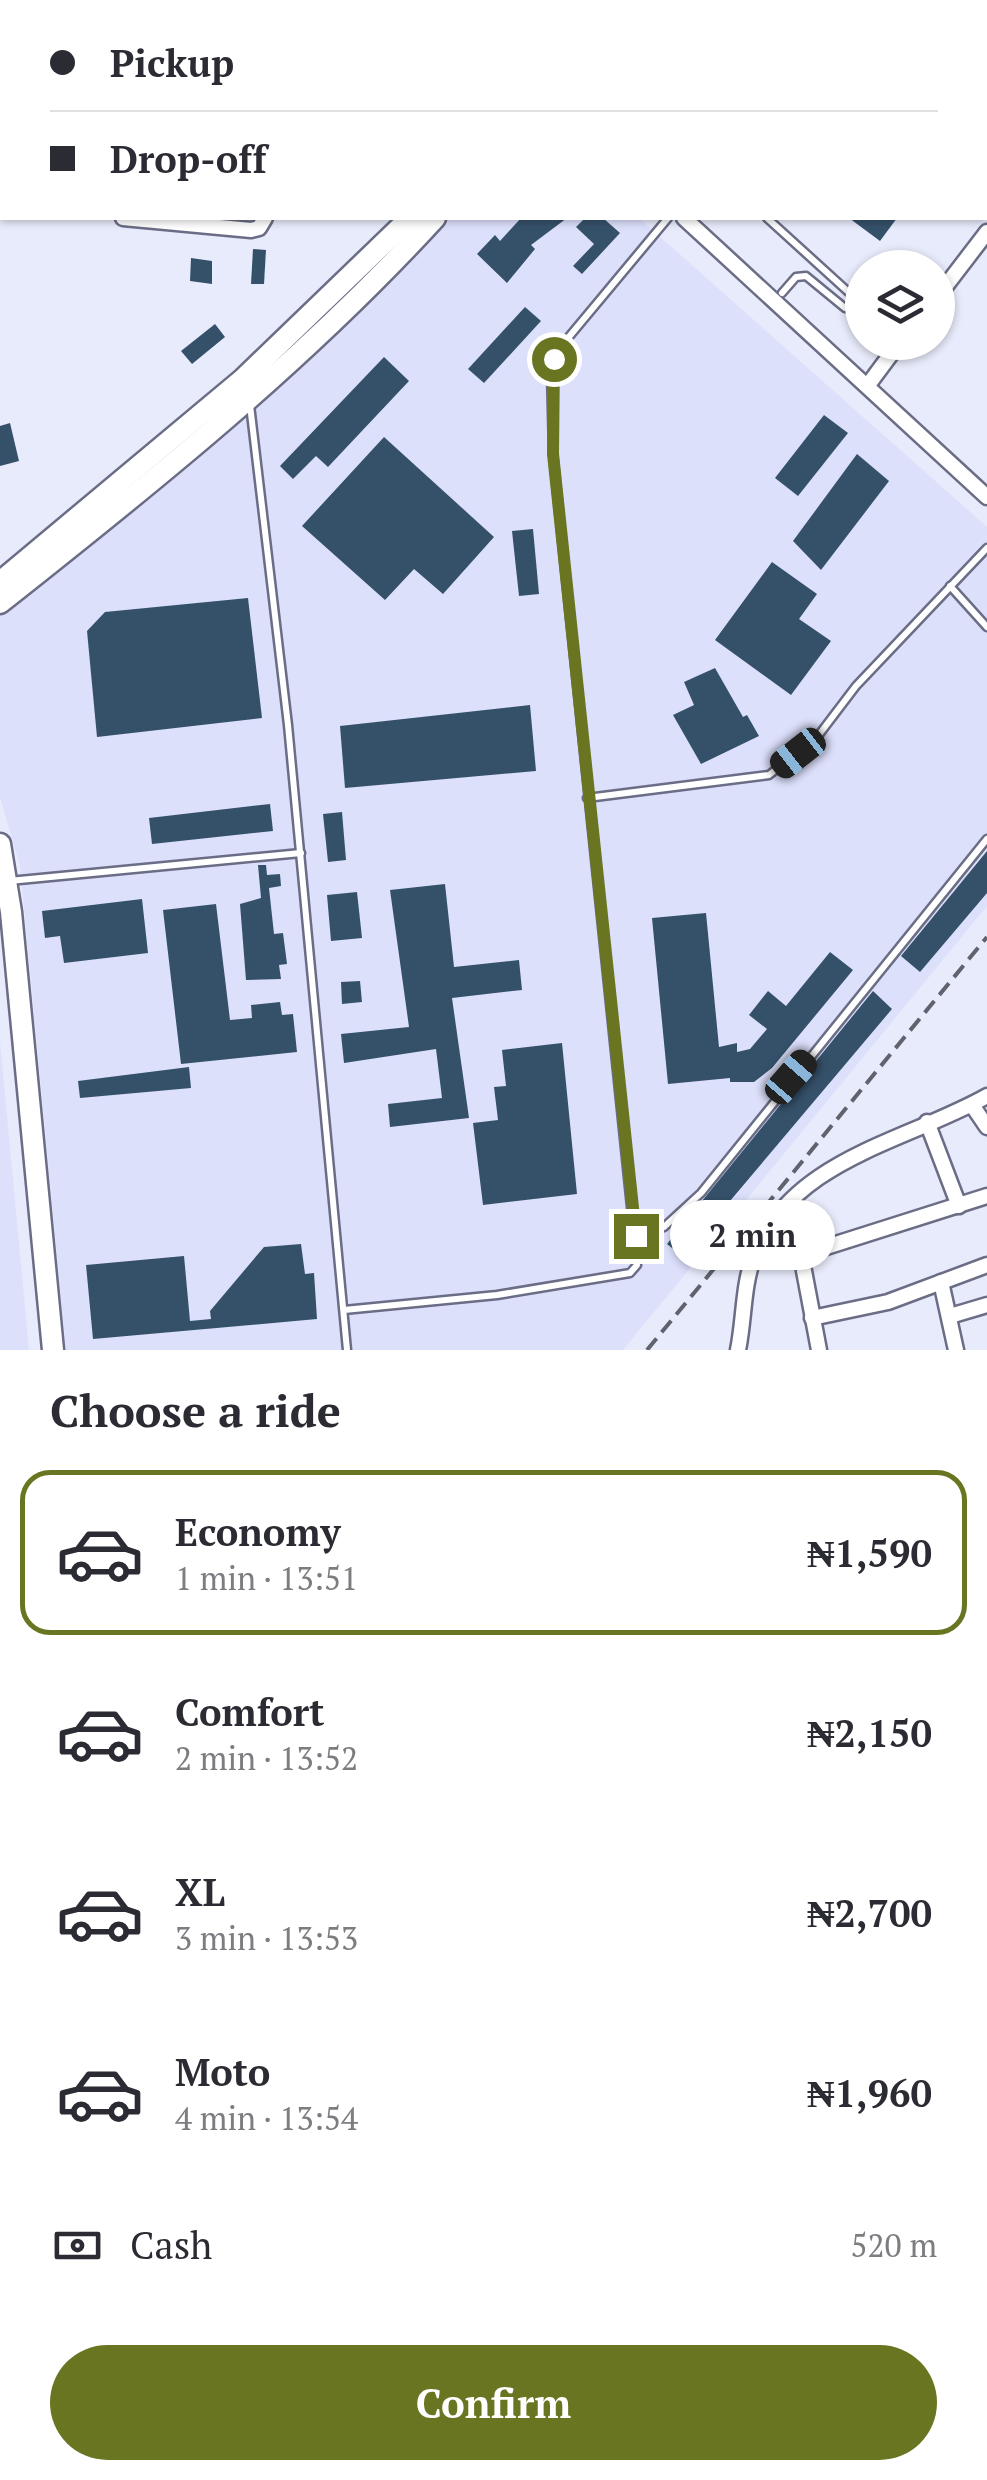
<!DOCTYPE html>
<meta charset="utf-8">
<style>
:root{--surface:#fff;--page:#f2f2f3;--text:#2b2b33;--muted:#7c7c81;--line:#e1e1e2;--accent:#697520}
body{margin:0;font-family:"PT Serif",serif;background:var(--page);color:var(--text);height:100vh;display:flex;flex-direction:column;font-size:38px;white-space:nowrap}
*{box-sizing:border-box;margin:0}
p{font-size:32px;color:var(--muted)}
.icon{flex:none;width:55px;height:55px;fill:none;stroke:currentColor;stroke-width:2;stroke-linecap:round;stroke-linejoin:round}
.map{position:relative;height:1350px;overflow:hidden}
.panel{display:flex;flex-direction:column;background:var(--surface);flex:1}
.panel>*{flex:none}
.hud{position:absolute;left:0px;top:0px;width:988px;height:220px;box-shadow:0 2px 8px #0004;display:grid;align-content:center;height:220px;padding:0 50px;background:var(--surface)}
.fabs{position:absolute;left:845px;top:250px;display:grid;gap:20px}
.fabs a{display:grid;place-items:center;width:110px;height:110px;border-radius:50%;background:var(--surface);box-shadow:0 2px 8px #0004;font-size:50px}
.end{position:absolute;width:45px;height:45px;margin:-22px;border:12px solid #697520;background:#fff;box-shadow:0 0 0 5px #fff}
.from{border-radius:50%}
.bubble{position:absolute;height:70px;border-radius:35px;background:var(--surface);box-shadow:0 2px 8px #0004;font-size:32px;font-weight:700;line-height:70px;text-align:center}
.car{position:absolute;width:30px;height:60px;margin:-30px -15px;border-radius:12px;box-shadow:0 0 8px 2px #0007;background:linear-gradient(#222 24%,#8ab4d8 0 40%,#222 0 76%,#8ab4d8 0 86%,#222 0)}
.hud b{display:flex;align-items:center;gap:35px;height:95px;font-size:38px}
.hud b+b{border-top:2px solid var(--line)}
.hud i{width:25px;height:25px;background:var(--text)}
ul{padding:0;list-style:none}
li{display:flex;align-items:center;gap:30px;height:165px;margin:0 20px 15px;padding:0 30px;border:5px solid transparent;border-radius:30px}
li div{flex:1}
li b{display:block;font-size:38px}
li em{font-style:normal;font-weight:700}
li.on{border-color:var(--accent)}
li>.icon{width:90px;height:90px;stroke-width:1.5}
h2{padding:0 50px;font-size:45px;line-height:120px}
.pay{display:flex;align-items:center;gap:25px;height:110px;padding:0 50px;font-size:38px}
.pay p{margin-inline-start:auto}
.button{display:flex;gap:20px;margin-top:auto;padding:20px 50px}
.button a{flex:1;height:115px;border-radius:60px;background:var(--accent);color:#fff;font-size:40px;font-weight:700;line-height:115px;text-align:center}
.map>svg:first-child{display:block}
.built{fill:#dce0fb}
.building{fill:#35516a}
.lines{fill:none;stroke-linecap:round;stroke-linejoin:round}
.service-casing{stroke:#6a6d85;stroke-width:11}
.minor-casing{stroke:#6a6d85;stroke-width:19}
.tertiary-casing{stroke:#6a6d85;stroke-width:22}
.secondary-casing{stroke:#6a6d85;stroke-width:25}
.primary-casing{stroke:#6a6d85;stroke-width:25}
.service{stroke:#fff;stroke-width:6}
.minor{stroke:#fff;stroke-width:14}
.tertiary{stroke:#fff;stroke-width:18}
.secondary{stroke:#fff;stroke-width:20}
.primary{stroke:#fff;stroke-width:20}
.rail{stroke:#60636e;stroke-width:4;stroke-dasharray:15 8;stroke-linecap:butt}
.route{stroke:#697520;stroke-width:12}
</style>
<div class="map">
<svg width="987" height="1350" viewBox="0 0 987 1350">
<rect width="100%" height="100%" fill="#e8ebfb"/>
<g class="built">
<polygon points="419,218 639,218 987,527 987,906 623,1350 66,1350 20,866 0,797 0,601"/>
<polygon points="0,1042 29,1350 0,1350"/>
</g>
<g class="building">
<polygon points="521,218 567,218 531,245 535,249 507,283 477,254 495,235 500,241"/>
<polygon points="585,218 603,218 620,233 582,274 573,266 594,244 576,227"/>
<polygon points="849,218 897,218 880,241"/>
<polygon points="253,249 266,250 264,284 251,284"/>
<polygon points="191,258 212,261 212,284 190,281"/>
<polygon points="525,307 541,321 484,383 468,369"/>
<polygon points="215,324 225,337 192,364 181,351"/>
<polygon points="384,357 409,381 328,467 316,456 293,479 280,466"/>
<polygon points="824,415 848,433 798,496 775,478"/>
<polygon points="10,423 19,461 0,466 0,426"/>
<polygon points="384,437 494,537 443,594 414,569 385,600 302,526"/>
<polygon points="857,454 889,481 821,570 793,541"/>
<polygon points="533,529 539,594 519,596 512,531"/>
<polygon points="772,562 817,594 799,619 831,641 791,695 715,640"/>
<polygon points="248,598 262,718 97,737 87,631 105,612"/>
<polygon points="715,668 743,717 747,715 759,736 701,764 673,715 694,705 684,682"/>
<polygon points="530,705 536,771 345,788 340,726"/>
<polygon points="270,804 273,831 152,844 149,818"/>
<polygon points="342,812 346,860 328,862 323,814"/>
<polygon points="987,851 987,893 920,972 901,956"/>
<polygon points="258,865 266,865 267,875 280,874 281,886 269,888 274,934 283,933 287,964 279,965 281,979 246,980 240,904 261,898"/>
<polygon points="445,884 454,967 519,960 522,990 452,998 469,1118 390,1127 388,1104 442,1098 436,1049 344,1063 341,1034 409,1027 390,890"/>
<polygon points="357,892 362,938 331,941 327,895"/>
<polygon points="142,899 148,953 64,963 60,936 45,938 42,911"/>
<polygon points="216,904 230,1020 252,1018 251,1005 280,1002 282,1015 293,1014 297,1052 181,1064 163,910"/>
<polygon points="706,913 719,1047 737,1043 737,1052 750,1049 767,1029 749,1015 768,991 786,1006 830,952 853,970 772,1068 754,1082 730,1082 730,1078 668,1084 652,918"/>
<polygon points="360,981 362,1002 342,1004 341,982"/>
<polygon points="873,991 892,1009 719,1214 722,1216 687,1260 667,1244"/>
<polygon points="562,1043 577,1194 483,1205 473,1123 498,1120 494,1087 506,1086 502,1050"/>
<polygon points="189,1067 191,1088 80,1098 78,1081"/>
<polygon points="301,1244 305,1274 314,1273 317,1319 93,1339 86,1265 184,1256 190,1321 211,1319 210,1311 264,1247"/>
</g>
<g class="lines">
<g class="service-casing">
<g id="service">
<polyline points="767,218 855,298 854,304 845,308 806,276 796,277 782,293"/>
<polyline points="250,405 288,725 347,1350"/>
<polyline points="950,586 987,627"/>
<polyline points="587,798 769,775 818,736 856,686 987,548"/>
<polyline points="9,881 301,853"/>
<polyline points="636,1236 664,1227 701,1193 987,839"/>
<polyline points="344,1310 497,1295 630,1273 637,1265 553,453 551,372 558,350 668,218"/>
</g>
</g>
<g class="minor-casing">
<g id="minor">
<polyline points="855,2 857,0"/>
<polyline points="0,54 2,54"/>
<polyline points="0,206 2,206"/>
<polyline points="123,218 251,230 259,228 265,218"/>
<polyline points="684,218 987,497"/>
<polyline points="938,296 987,232"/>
<polyline points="868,385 900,342"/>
<polyline points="972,1105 987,1127"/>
<polyline points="927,1122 959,1206"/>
<polyline points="778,1216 801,1255 819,1350"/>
<polyline points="801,1255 987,1196"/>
<polyline points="941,1282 956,1350"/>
<polyline points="950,1316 987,1305"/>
<polyline points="812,1318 888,1302 987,1265"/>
<path d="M738,1350C744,1321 743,1286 753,1259C789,1159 906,1142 987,1096"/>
</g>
</g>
<g class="tertiary-casing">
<g id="tertiary">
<polyline points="352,0 369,2"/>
<polyline points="443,0 444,2"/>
</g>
</g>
<g class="secondary-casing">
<polyline id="secondary" points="0,844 11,912 53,1350"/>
</g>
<g class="primary-casing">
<g id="primary">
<polyline points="602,2 604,0"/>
<polyline points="624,2 626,0"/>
<polyline points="0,582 243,379 410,218"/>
<path d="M0,603C152,483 304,361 435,218"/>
</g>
</g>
<use href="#service" class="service"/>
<use href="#minor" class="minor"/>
<use href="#tertiary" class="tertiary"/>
<use href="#secondary" class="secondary"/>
<use href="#primary" class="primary"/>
<polyline class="rail" points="647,1350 987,937"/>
</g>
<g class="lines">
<polyline class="route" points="554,359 553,454 636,1236"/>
</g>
</svg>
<div class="fabs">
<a><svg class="icon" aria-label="layers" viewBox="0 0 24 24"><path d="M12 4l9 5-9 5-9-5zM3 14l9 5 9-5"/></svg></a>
</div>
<i class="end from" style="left:554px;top:359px"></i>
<i class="end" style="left:636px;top:1236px"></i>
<div class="bubble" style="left:670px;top:1200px;width:165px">2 min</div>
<i class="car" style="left:798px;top:753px;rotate:232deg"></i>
<i class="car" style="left:791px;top:1077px;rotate:41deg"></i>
<div class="hud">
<b><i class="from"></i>Pickup</b>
<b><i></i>Drop-off</b>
</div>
</div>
<section class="panel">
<h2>Choose a ride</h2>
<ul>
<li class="on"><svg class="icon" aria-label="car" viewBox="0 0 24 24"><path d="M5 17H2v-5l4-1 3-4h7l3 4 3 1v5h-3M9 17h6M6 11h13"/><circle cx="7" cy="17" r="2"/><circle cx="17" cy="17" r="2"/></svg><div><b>Economy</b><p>1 min · 13:51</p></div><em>₦1,590</em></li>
<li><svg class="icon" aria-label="car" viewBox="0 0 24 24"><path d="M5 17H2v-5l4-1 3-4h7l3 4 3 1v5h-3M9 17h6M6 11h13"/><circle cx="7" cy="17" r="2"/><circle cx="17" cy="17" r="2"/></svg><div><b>Comfort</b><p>2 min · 13:52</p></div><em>₦2,150</em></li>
<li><svg class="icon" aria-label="car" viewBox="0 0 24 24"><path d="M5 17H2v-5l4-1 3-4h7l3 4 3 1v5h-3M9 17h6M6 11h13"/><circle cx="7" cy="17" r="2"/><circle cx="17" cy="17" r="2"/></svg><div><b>XL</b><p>3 min · 13:53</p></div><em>₦2,700</em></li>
<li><svg class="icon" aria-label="car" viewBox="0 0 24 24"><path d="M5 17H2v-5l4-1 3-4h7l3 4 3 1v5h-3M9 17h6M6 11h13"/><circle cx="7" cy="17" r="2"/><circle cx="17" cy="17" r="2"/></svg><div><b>Moto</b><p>4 min · 13:54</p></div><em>₦1,960</em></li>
</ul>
<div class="pay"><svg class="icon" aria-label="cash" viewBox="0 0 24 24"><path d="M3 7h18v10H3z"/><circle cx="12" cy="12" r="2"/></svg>Cash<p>520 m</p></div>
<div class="button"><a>Confirm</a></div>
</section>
